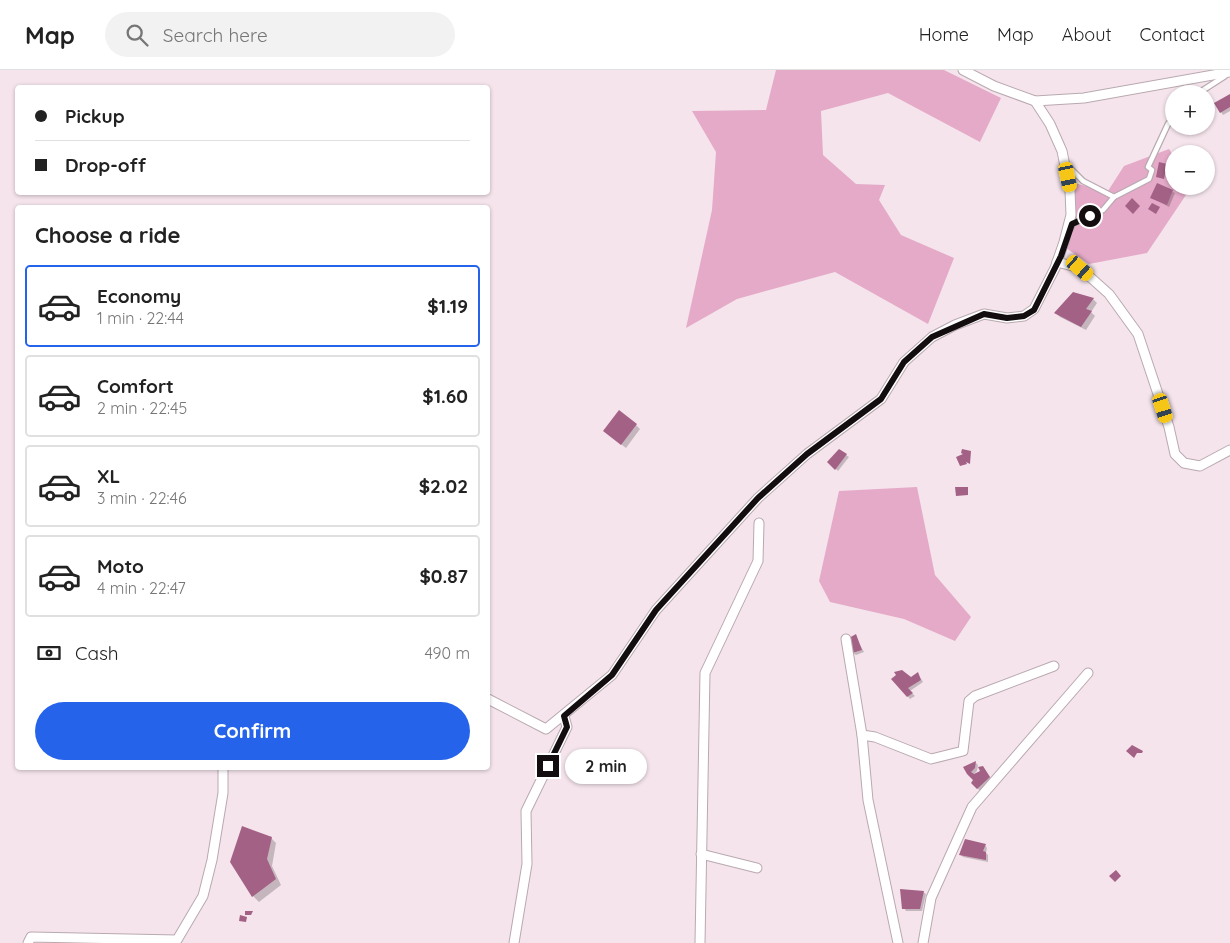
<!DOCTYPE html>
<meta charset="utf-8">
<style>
:root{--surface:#fff;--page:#f2f2f2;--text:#222;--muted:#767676;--line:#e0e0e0;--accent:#2563eb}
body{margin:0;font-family:Quicksand,sans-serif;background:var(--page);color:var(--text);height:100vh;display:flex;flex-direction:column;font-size:19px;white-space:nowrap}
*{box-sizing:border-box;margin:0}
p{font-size:16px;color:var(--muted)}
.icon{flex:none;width:28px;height:28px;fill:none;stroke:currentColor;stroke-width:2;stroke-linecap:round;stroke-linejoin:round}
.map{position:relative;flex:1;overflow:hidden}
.side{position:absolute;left:15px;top:135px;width:475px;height:565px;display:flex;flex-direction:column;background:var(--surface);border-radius:5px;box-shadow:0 1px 4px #0004}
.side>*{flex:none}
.top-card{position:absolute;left:15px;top:15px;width:475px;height:110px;border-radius:5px;box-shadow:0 1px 4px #0004;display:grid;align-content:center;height:110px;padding:0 20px;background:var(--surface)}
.controls{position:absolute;left:1165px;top:15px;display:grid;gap:10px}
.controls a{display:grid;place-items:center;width:50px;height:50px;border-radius:50%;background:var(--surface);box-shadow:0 1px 4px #0004;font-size:25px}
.end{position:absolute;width:22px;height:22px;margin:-11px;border:6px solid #130d10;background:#fff;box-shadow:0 0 0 2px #fff}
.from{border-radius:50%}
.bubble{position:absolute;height:35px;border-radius:18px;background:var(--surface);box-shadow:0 1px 4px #0004;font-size:16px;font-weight:700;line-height:35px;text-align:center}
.car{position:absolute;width:15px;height:30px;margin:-15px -8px;border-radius:6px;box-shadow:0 0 4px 1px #0007;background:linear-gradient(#f5c518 24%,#345 0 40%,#f5c518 0 76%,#345 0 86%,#f5c518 0)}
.top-card b{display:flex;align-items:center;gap:18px;height:48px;font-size:19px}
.top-card b+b{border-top:1px solid var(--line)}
.top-card i{width:12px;height:12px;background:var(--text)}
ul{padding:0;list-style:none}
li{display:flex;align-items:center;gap:15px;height:82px;margin:0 10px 8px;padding:0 10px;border:2px solid var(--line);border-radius:5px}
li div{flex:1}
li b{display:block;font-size:19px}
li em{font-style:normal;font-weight:700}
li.current{border-color:var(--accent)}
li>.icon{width:45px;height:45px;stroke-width:1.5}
h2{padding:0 20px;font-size:22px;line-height:60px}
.pay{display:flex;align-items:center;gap:12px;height:55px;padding:0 20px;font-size:19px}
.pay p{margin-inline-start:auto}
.action{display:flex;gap:10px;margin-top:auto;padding:10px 20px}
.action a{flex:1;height:58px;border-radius:30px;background:var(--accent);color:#fff;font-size:20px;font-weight:700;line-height:58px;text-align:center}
header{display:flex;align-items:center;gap:30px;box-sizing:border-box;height:70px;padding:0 25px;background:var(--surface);border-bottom:1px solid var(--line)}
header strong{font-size:24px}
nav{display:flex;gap:28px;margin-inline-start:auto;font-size:18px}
.search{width:350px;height:45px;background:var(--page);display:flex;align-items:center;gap:12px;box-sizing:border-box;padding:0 18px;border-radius:28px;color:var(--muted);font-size:19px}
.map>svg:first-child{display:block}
.green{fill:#e4aac8}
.shadow{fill:#0003}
.building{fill:#a36185}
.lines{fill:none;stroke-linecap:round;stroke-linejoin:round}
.lane-casing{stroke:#b9a9b0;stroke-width:7}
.street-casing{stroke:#b9a9b0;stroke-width:11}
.lane{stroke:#fff;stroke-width:4.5}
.street{stroke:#fff;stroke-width:9}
.route{stroke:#130d10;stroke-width:6}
</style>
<header>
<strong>Map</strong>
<div class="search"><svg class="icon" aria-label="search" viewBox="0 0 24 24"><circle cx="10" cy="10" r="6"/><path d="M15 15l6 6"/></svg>Search here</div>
<nav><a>Home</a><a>Map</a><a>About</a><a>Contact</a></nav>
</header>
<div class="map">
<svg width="1230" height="873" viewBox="0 0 1230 873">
<rect width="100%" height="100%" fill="#f5e4ec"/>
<g class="green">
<polygon points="776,0 944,0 1001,28 980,72 888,23 821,41 823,85 856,114 885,115 879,130 901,165 954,188 928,254 835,202 737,229 686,258 712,140 716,82 692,41 766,40"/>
<polygon points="1169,79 1174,87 1174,116 1192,116 1147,183 1089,194 1066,178 1074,113 1108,121 1124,96"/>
<polygon points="917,417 935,505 971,547 955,571 904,549 830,532 819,511 839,421"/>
</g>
<g class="shadow">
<polygon points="1230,26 1230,41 1223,45 1221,42"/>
<polygon points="1157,115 1175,123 1169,137 1152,128"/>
<polygon points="1093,229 1097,233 1091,242 1095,246 1086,260 1060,247 1056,243"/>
<polygon points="636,355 640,359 626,378 609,365"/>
<polygon points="840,381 849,387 838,401 829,392"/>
<polygon points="855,566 864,582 856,585 853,583 850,568"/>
<polygon points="918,604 923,612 910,621 915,626 910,629 893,609 911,609"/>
<polygon points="976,693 978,695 977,701 972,706 985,700 992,710 980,721 973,713 974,710 965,697 972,696"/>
<polygon points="271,768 276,773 272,796 281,815 259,832 253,826 231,792"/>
<polygon points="985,775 987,778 986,783 988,785 988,792 963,787 961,785"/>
<polygon points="923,822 926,824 922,841 906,841 904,838"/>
</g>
<g class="building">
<polygon points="1230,24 1230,37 1220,43 1214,33"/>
<polygon points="1159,92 1167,94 1164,109 1156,107"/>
<polygon points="1157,113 1173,120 1167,135 1150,128"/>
<polygon points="1132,128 1140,136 1133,144 1125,136"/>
<polygon points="1152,133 1160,137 1156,144 1148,139"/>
<polygon points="1073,222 1094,228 1086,239 1092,241 1081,257 1054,243"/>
<polygon points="619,340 637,354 621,375 603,361"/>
<polygon points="839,379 847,384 835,400 827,392"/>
<polygon points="962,379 971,381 970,394 966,392 967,394 960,396 956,387 963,384 961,383"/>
<polygon points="955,417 968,417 968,425 956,426"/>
<polygon points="856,564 862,580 852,583 849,568"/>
<polygon points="902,600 911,607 918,602 921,610 908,618 913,623 907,627 891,609 896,605 894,602"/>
<polygon points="1132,675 1143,681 1142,683 1137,683 1134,688 1126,681"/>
<polygon points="976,691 975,698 971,702 974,704 980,701 978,697 983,696 990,707 977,719 971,713 973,710 967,704 963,697"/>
<polygon points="242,756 272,767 267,789 276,809 252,827 230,792"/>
<polygon points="965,769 986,774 983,781 986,782 986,790 959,785"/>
<polygon points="1116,800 1121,806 1115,812 1109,806"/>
<polygon points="900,819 924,821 920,839 902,839"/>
<polygon points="245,841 253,841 251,845 245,845"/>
<polygon points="240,845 247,847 246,852 239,851"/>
</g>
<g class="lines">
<g class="lane-casing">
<g id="lane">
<polyline points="1197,24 1225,6"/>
<polyline points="1066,94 1083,111 1114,127 1103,140 1072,154 1071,158"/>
<polyline points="1114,127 1149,109 1152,100 1148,97 1168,54 1174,47"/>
</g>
</g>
<g class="street-casing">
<g id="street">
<polyline points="963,0 994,16 1035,31 1084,28 1230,2"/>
<polyline points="1057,192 1080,198 1109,224 1138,264 1169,357 1175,384 1184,393 1200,396 1230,380"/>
<polyline points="846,569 862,665 868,730 898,873"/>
<polyline points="488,629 546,659 612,605 656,540 758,428 807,384 881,329 904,292 932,267 955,255 984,244 1007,248 1024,246 1034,239 1055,198 1064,172 1071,145 1070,121 1062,81 1050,54 1035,31"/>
<polyline points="862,665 875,667 931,689 963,681 969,631 975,626 1054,596"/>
<polyline points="701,784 757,798"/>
<polyline points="28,873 31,867 177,870 203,826 212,790 223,723 223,698"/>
<polyline points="514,873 527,794 526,741 567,657 564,646"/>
<polyline points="700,873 705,603 758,491 759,453"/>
<polyline points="923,873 931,828 972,737 1088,603"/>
</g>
</g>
<use href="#lane" class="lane"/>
<use href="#street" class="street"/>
</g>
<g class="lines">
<polyline class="route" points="548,696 567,657 564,646 612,605 656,540 758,428 807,384 881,329 904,292 932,267 984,244 1007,248 1024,246 1034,240 1061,186 1072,154 1090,146"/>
</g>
</svg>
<div class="controls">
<a>+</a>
<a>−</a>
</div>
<i class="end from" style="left:1090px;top:146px"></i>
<i class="end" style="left:548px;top:696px"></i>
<div class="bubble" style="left:565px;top:679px;width:82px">2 min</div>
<i class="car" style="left:1068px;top:107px;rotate:168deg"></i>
<i class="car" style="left:1080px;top:198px;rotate:131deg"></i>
<i class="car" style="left:1163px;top:338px;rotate:162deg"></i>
<div class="top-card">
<b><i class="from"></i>Pickup</b>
<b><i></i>Drop-off</b>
</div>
<section class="side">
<h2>Choose a ride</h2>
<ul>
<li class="current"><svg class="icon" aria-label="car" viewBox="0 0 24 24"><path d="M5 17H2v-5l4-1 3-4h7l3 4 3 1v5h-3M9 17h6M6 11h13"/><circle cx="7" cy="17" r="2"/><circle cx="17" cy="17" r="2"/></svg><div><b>Economy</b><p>1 min · 22:44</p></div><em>$1.19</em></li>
<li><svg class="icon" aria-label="car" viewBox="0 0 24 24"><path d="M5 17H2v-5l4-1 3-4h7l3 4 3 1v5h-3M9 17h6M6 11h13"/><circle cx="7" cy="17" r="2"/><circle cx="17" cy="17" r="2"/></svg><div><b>Comfort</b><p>2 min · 22:45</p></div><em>$1.60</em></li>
<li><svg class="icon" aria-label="car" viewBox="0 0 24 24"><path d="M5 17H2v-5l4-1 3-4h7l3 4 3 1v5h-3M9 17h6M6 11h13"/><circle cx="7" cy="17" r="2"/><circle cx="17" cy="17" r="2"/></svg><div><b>XL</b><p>3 min · 22:46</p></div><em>$2.02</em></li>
<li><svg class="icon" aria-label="car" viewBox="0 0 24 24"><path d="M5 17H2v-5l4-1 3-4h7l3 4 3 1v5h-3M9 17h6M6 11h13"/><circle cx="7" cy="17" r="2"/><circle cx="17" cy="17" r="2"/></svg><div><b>Moto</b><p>4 min · 22:47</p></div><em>$0.87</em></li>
</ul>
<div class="pay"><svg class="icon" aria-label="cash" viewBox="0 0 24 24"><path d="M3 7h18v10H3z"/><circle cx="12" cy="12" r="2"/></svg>Cash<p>490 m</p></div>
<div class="action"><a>Confirm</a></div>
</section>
</div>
